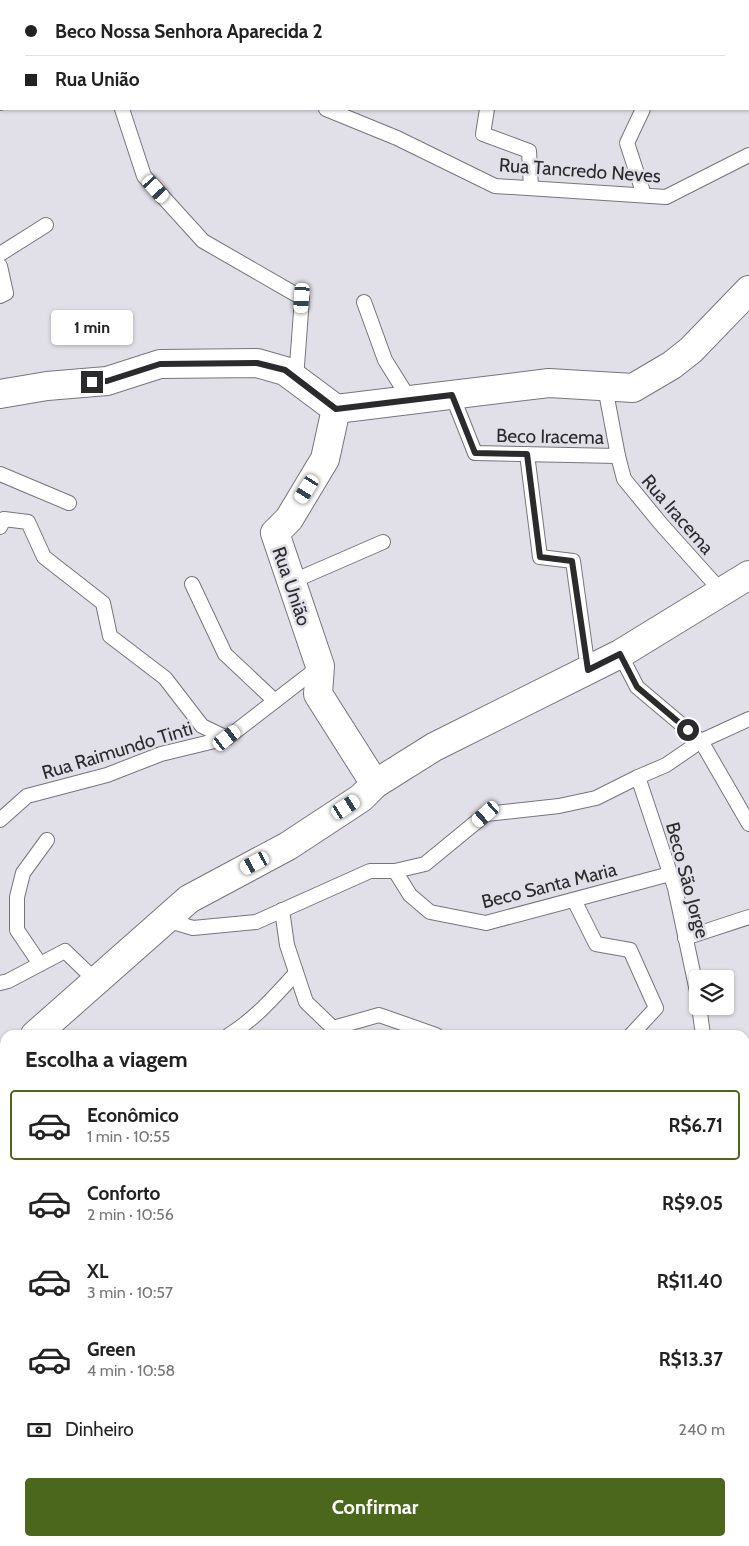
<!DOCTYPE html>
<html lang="pt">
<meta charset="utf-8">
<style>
:root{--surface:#fff;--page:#f6f6f6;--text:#222;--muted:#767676;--line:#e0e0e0;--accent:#4a671b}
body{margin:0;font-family:Cabin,sans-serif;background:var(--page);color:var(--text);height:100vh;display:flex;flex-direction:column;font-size:19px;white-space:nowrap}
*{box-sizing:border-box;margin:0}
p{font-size:16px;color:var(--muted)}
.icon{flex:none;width:28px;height:28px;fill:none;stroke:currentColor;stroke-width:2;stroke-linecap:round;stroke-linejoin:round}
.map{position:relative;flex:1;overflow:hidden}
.panel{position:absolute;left:0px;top:1030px;width:750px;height:516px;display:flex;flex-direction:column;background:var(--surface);border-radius:15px 15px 0 0;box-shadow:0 1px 4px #0004}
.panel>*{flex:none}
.guide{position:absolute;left:0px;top:0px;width:750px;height:110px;box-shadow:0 1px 4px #0004;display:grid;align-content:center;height:110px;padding:0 25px;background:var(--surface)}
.fabs{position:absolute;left:689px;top:970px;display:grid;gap:10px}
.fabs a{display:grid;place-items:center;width:45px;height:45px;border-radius:5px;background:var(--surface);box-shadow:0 1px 4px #0004;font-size:25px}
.end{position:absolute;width:22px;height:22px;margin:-11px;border:6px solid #2b2a2d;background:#fff;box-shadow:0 0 0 2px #fff}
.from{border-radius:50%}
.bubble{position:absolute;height:35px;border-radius:5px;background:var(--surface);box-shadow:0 1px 4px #0004;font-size:16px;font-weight:700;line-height:35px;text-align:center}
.car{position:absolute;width:15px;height:30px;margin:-15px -8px;border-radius:6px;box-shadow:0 0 4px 1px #0007;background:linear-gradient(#fff 24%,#345 0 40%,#fff 0 76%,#345 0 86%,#fff 0)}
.guide b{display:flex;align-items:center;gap:18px;height:48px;font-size:19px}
.guide b+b{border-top:1px solid var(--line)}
.guide i{width:12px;height:12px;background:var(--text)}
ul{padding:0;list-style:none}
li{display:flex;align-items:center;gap:15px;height:70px;margin:0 10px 8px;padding:0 15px;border:2px solid transparent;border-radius:5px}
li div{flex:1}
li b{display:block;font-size:19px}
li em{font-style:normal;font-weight:700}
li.on{border-color:var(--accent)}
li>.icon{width:45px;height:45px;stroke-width:1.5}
h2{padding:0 25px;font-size:22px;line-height:60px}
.pay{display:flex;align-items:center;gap:12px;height:55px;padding:0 25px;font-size:19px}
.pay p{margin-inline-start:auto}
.button{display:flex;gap:10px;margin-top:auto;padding:10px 25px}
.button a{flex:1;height:58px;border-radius:5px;background:var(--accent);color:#fff;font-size:20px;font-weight:700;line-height:58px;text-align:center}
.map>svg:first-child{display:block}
.building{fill:#c7c5cd;stroke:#7b7980}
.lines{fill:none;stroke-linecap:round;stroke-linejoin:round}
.lane-casing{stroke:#77757c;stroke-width:16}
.street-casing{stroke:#77757c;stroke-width:30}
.secondary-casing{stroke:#77757c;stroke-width:30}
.primary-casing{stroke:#829a63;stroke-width:30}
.lane{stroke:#fff;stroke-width:14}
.street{stroke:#fff;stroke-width:28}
.secondary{stroke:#e8f3d9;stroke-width:28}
.primary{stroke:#d0e7b3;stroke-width:28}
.route{stroke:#2b2a2d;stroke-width:6}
.labels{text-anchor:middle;stroke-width:5;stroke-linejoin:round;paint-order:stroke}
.street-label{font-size:19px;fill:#2b2a2d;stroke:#e1dfe7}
</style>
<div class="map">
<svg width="749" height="1546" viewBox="0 0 749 1546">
<rect width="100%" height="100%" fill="#e1dfe7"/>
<polygon class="building" points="745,1182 749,1199 749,1276 745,1277"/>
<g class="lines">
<g class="lane-casing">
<g id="lane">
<polyline points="25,0 26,1"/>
<polyline points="278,0 284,1"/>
<polyline points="232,1 232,0"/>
<polyline points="504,1 504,0"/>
<polyline points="0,61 1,61"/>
<polyline points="0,103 1,102"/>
<polyline points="122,109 144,176 203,241 302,298 296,379"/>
<polyline points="326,109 397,138 495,186 666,197 749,155"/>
<polyline points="487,109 483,134 529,151 531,188"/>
<polyline points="643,109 627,143 644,195"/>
<polyline points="0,254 46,225"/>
<polyline points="0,266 6,293 0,296"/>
<polyline points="364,302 385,360 410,400"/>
<polyline points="452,395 475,453 618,456 605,387"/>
<polyline points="527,454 540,557 573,561 588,670"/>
<polyline points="618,456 624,479 661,524 722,592"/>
<polyline points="0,474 69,503"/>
<polyline points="0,527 4,519 28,522 44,557 103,603 110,636 165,678 202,726 227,738"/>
<polyline points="291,582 383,542"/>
<polyline points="192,584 225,654 275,701"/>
<polyline points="620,654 637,687 701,741 749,824"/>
<polyline points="638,777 675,888 698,996"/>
<polyline points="0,820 27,796 107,775 161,754 227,738 319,667"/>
<polyline points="395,871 410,895 430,912 486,923 670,874"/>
<polyline points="574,900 596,944 630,950 656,1008 631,1035"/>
<polyline points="282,910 287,945 306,1002 333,1028 335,1035"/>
<polyline points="166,920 193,928 256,922 370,871 395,871 425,864 486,814 559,806 596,798 638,777 666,765 701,741 749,719"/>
<polyline points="685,938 749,917"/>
<polyline points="40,964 17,930 17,897 23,873 47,840"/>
<polyline points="0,983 8,981 65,951 96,981"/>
<polyline points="699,1006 703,1035"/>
<polyline points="333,1028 379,1015 436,1035"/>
<path d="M229,1035C255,1019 275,996 296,973"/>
<polyline points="0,1331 5,1339"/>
<polyline points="0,1496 5,1494"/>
</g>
</g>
<g class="street-casing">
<g id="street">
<polyline points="0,394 47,386 107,381 160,364 257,363 285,371 336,409"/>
<polyline points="336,409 549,383 633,388 672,365 691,350 749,290"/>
<polyline points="336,409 325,459 289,519 275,533 320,666 318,694 375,784"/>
<polyline points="35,1035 189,899 288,846 361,798 375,784 434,747 620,654 749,575"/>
<polyline points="0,1059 5,1056"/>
<polyline points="745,1102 749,1101"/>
<polyline points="0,1137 5,1129"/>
<polyline points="0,1308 5,1306"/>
<polyline points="745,1375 749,1374"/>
<polyline points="745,1502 749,1501"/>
</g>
</g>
<g class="secondary-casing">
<polyline id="secondary" points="460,1546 460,1541"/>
</g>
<g class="primary-casing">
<g id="primary">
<polyline points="745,1396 749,1395"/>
<polyline points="745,1451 749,1450"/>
<polyline points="174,1546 196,1541"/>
<polyline points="367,1546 386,1541"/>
</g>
</g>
<use href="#lane" class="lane"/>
<use href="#street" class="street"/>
<use href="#secondary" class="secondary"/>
<use href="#primary" class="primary"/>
</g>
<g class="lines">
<polyline class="route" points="92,382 107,381 160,364 257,363 285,370 336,409 452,395 475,453 527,454 540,557 572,561 588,670 620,654 637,687 688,730"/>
</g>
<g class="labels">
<g class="street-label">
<text transform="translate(580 170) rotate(4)" y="7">Rua Tancredo Neves</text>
<text transform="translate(550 436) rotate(1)" y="7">Beco Iracema</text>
<text transform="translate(678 514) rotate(49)" y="7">Rua Iracema</text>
<text transform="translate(292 586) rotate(71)" y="7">Rua União</text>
<text transform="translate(117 750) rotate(-17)" y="7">Rua Raimundo Tinti</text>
<text transform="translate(688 880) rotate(75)" y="7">Beco São Jorge</text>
<text transform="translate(549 885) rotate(-14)" y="7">Beco Santa Maria</text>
</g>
</g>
</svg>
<div class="fabs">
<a><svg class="icon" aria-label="layers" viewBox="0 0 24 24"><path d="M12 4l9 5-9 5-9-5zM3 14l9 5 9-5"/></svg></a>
</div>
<i class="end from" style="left:688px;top:730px"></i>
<i class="end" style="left:92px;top:382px"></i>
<div class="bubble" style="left:51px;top:310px;width:82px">1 min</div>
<i class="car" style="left:156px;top:189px;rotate:138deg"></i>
<i class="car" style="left:302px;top:298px;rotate:184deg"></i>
<i class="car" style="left:307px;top:489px;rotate:212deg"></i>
<i class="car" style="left:227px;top:738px;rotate:52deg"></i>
<i class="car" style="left:346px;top:807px;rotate:57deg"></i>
<i class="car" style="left:486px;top:814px;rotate:229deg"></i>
<i class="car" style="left:255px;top:863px;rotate:242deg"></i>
<div class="guide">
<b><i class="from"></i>Beco Nossa Senhora Aparecida 2</b>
<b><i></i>Rua União</b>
</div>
<section class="panel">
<h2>Escolha a viagem</h2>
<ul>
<li class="on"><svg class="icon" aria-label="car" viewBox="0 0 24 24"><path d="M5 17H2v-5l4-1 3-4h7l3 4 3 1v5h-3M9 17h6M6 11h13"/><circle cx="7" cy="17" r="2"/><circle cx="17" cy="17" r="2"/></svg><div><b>Econômico</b><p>1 min · 10:55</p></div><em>R$6.71</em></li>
<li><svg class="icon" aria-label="car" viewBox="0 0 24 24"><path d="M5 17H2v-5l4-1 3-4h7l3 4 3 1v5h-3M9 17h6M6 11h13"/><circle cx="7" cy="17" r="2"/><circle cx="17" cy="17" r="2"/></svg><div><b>Conforto</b><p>2 min · 10:56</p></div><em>R$9.05</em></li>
<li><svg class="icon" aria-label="car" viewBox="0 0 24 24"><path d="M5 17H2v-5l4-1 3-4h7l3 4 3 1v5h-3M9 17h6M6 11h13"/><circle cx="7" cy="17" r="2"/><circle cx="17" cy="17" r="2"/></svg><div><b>XL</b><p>3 min · 10:57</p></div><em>R$11.40</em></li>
<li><svg class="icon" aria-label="car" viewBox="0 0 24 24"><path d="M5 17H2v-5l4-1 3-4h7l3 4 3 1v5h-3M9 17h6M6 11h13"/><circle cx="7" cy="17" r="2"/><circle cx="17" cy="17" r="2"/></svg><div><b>Green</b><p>4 min · 10:58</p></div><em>R$13.37</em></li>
</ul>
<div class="pay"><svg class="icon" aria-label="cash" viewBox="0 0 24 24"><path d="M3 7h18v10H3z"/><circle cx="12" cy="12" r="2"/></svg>Dinheiro<p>240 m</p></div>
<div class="button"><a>Confirmar</a></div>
</section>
</div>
